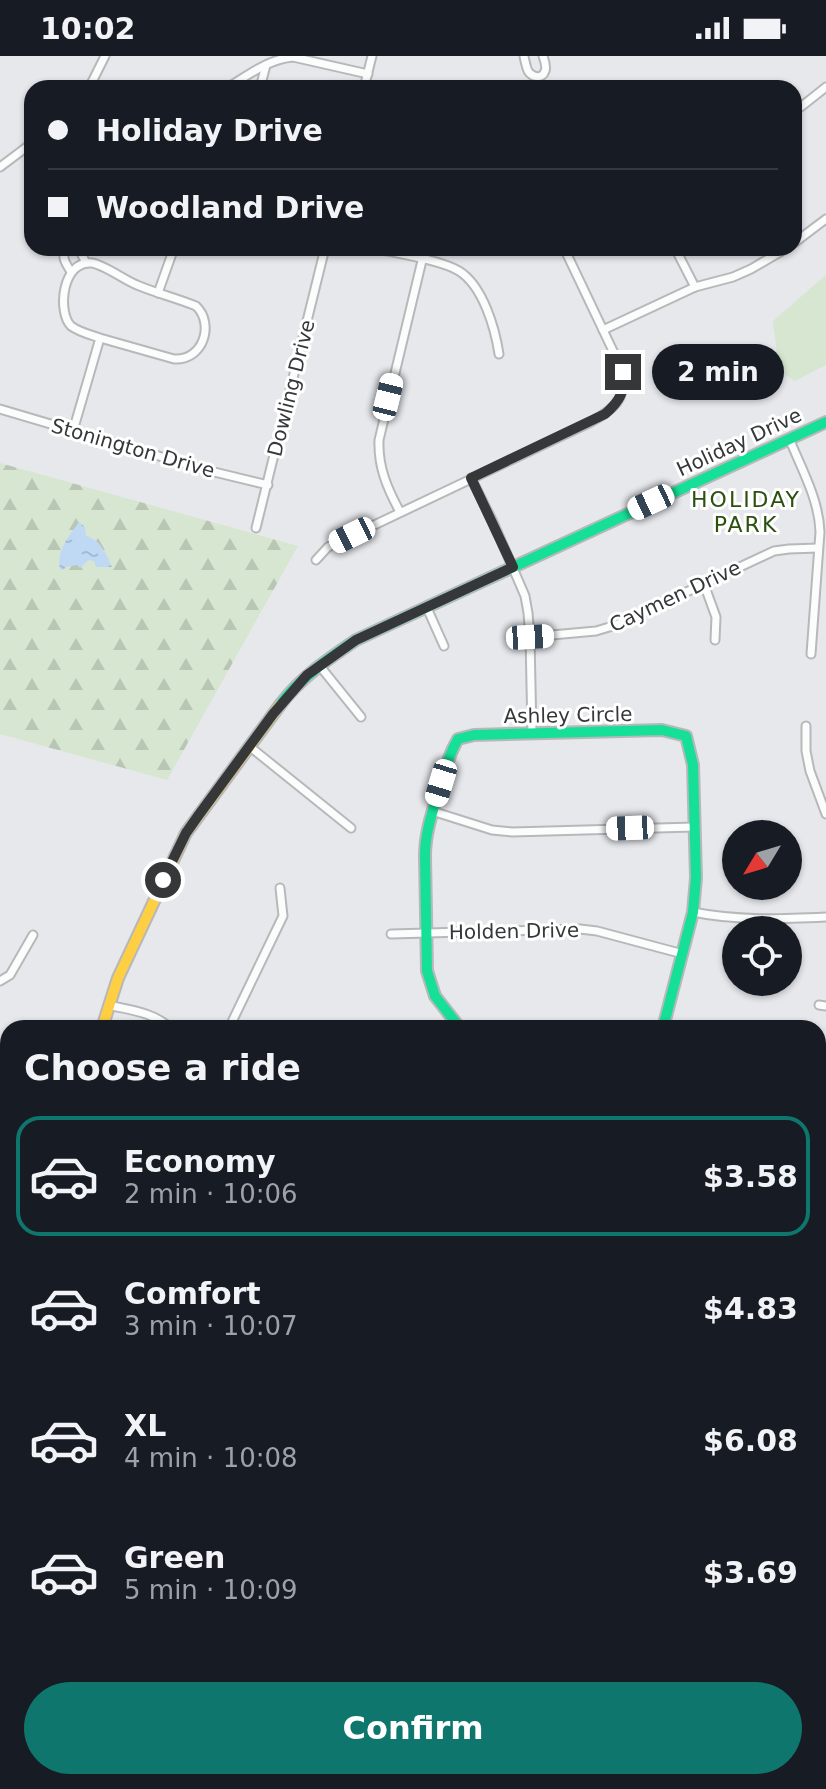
<!DOCTYPE html>
<meta charset="utf-8">
<style>
:root{--surface:#171b24;--page:#20242c;--text:#f1f3f6;--muted:#9ea1a6;--line:#363941;--accent:#0f766e}
body{margin:0;font-family:"DejaVu Sans",sans-serif;background:var(--page);color:var(--text);height:100vh;display:flex;flex-direction:column;font-size:30px;white-space:nowrap}
*{box-sizing:border-box;margin:0}
p{font-size:26px;color:var(--muted)}
.icon{flex:none;width:44px;height:44px;fill:none;stroke:currentColor;stroke-width:2;stroke-linecap:round;stroke-linejoin:round}
.map{position:relative;flex:1;overflow:hidden}
.panel{position:absolute;left:0px;top:964px;width:826px;height:770px;display:flex;flex-direction:column;background:var(--surface);border-radius:24px 24px 0 0;box-shadow:0 2px 6px #0004}
.panel>*{flex:none}
.top-card{position:absolute;left:24px;top:24px;width:778px;height:176px;border-radius:24px;box-shadow:0 2px 6px #0004;display:grid;align-content:center;height:176px;padding:0 24px;background:var(--surface)}
.needle{width:52px;rotate:232deg}
.buttons{position:absolute;left:722px;top:764px;display:grid;gap:16px}
.buttons a{display:grid;place-items:center;width:80px;height:80px;border-radius:50%;background:var(--surface);box-shadow:0 2px 6px #0004;font-size:40px}
.end{position:absolute;width:36px;height:36px;margin:-18px;border:10px solid #363739;background:#fff;box-shadow:0 0 0 4px #fff}
.from{border-radius:50%}
.bubble{position:absolute;height:56px;border-radius:28px;background:var(--surface);box-shadow:0 2px 6px #0004;font-size:26px;font-weight:600;line-height:56px;text-align:center}
.car{position:absolute;width:24px;height:48px;margin:-24px -12px;border-radius:10px;box-shadow:0 0 6px 2px #0007;background:linear-gradient(#fff 24%,#345 0 40%,#fff 0 76%,#345 0 86%,#fff 0)}
.top-card b{display:flex;align-items:center;gap:28px;height:76px;font-size:30px}
.top-card b+b{border-top:2px solid var(--line)}
.top-card i{width:20px;height:20px;background:var(--text)}
ul{padding:0;list-style:none}
li{display:flex;align-items:center;gap:24px;height:120px;margin:0 16px 12px;padding:0 8px;border:4px solid transparent;border-radius:24px}
li div{flex:1}
li b{display:block;font-size:30px}
li em{font-style:normal;font-weight:600}
li.selected{border-color:var(--accent)}
li>.icon{width:72px;height:72px;stroke-width:1.5}
h2{padding:0 24px;font-size:36px;line-height:96px}
.primary-button{display:flex;gap:16px;margin-top:auto;padding:16px 24px}
.primary-button a{flex:1;height:92px;border-radius:48px;background:var(--accent);color:#fff;font-size:32px;font-weight:600;line-height:92px;text-align:center}
.status{display:flex;justify-content:space-between;align-items:center;height:56px;padding:0 40px;background:var(--surface);direction:ltr}
.status svg{height:22px;fill:currentColor}
.map>svg:first-child{display:block}
.grass{fill:#d6e6d0}
.forest{fill:url(#forest-firs)}
.water{fill:url(#water-ripples)}
.lines{fill:none;stroke-linecap:round;stroke-linejoin:round}
.street-casing{stroke:#b7b8ba;stroke-width:11}
.fast-casing{stroke:#b7b8ba;stroke-width:14}
.slow-casing{stroke:#b7b8ba;stroke-width:14}
.street{stroke:#fbfcfc;stroke-width:7}
.fast{stroke:#16e098;stroke-width:10}
.slow{stroke:#ffcf43;stroke-width:10}
.route{stroke:#363739;stroke-width:10}
.labels{text-anchor:middle;stroke-width:6;stroke-linejoin:round;paint-order:stroke}
.street-label{font-size:20px;fill:#363739;stroke:#fff}
.neighbourhood-label{font-size:22px;letter-spacing:2px;fill:#2c500f;stroke:#fff}
</style>
<div class="status"><b>10:02</b><svg viewBox="0 0 49 12"><path d="M0 12V9h3v3zM5 12V6h3v6zM10 12V3h3v9zM15 12V0h3v12zM26 1h20v11H26zM47 4h2v5h-2z"/></svg></div>
<div class="map">
<svg width="826" height="1733" viewBox="0 0 826 1733">
<defs>
<pattern id="forest-firs" width="22" height="20" patternUnits="userSpaceOnUse" patternTransform="scale(2)"><rect width="22" height="20" fill="#d6e6d0"/><path d="M5 1l3.5 6h-7zM16 11l3.5 6h-7z" fill="#b8c6b3"/></pattern>
<pattern id="water-ripples" width="26" height="14" patternUnits="userSpaceOnUse" patternTransform="scale(2)"><rect width="26" height="14" fill="#bfd9f5"/><path d="M2 4q2-2 4 0t4 0M15 11q2-2 4 0t4 0" fill="none" stroke="#a5bbd3"/></pattern>
</defs>
<rect width="100%" height="100%" fill="#e7e8ec"/>
<polygon class="grass" points="826,219 826,309 795,325 782,317 777,297 773,265"/>
<g class="forest">
<polygon points="0,407 298,490 167,724 0,678"/>
<polygon points="823,1195 826,1198 826,1341 818,1336 818,1200"/>
<polygon points="826,1385 826,1448 818,1435 818,1396"/>
<polygon points="826,1566 826,1617 818,1619 818,1567"/>
<polygon points="8,1594 8,1726 488,1726 488,1733 0,1733 0,1595"/>
</g>
<path class="water" d="M79,466L85,471L86,480C100,483 107,499 112,511H96L94,505L89,504L80,512L77,509L66,511L63,514L60,513C56,495 69,480 79,466Z"/>
<g class="lines">
<g class="street-casing">
<g id="street">
<path d="M524,0C524,1 527,14 528,15C532,21 542,24 545,15C547,11 544,3 543,0"/>
<polyline points="89,32 105,0"/>
<path d="M227,32C247,20 268,3 293,1L368,18"/>
<polyline points="260,32 266,9"/>
<polyline points="364,32 372,0"/>
<polyline points="794,55 802,50 826,31"/>
<polyline points="0,111 32,87"/>
<polyline points="794,187 826,163"/>
<path d="M69,192C59,200 66,207 71,216"/>
<polyline points="76,192 80,195 86,207"/>
<path d="M373,192C395,197 441,204 459,215C483,230 495,272 499,298"/>
<polyline points="675,192 695,231"/>
<polyline points="158,237 174,192"/>
<polyline points="603,274 695,231 733,221 751,213 787,192"/>
<polyline points="0,353 206,414 268,429"/>
<path d="M73,375L100,282C91,279 79,276 71,270C57,256 62,204 92,207C105,209 124,224 137,229C156,237 176,242 196,250C215,268 203,305 174,303L100,282"/>
<path d="M789,382C801,412 819,443 820,476L811,598"/>
<polyline points="471,422 493,466 525,540 528,557 530,581 532,677"/>
<path d="M400,456C387,432 378,411 379,384L425,192"/>
<polyline points="256,472 325,192"/>
<path d="M316,504L328,491L591,366C614,353 626,344 623,316L564,192"/>
<polyline points="704,528 716,561 715,584"/>
<polyline points="427,552 444,590"/>
<polyline points="530,581 596,575 616,569 774,495 789,493 818,492"/>
<polyline points="319,609 361,661"/>
<polyline points="806,670 806,695 810,715 826,758"/>
<polyline points="249,690 351,772"/>
<polyline points="432,755 492,774 512,776 694,771"/>
<path d="M693,856C736,865 782,863 826,861"/>
<polyline points="391,878 580,873 597,875 683,898"/>
<polyline points="0,925 10,919 33,879"/>
<path d="M108,949C129,954 154,956 170,972"/>
<polyline points="819,949 826,950"/>
<polyline points="229,972 283,860 280,832"/>
<polyline points="818,1159 826,1158"/>
<polyline points="0,1324 8,1272"/>
</g>
</g>
<g class="fast-casing">
<g id="fast">
<path d="M280,649C300,622 328,603 356,584L826,366"/>
<path d="M460,972L435,940L427,915L425,800C425,776 433,754 440,731C445,714 449,698 458,683L474,679L662,674L686,680L693,709L696,822L693,856L663,972"/>
<polyline points="0,1551 8,1551"/>
<polyline points="818,1704 826,1722"/>
</g>
</g>
<g class="slow-casing">
<polyline id="slow" points="102,972 118,922 186,777 280,649"/>
</g>
<use href="#street" class="street"/>
<use href="#fast" class="fast"/>
<use href="#slow" class="slow"/>
</g>
<g class="lines">
<path class="route" d="M163,824L186,777L198,760L273,658L307,619L356,584L513,511L471,422L605,358C620,345 625,336 623,316"/>
</g>
<g class="labels">
<g class="street-label">
<text transform="translate(291 332) rotate(-76)" y="7">Dowling Drive</text>
<text transform="translate(739 386) rotate(-25)" y="7">Holiday Drive</text>
<text transform="translate(133 392) rotate(16)" y="7">Stonington Drive</text>
<text transform="translate(675 540) rotate(-25)" y="7">Caymen Drive</text>
<text transform="translate(568 659) rotate(-1)" y="7">Ashley Circle</text>
<text transform="translate(514 875) rotate(-1)" y="7">Holden Drive</text>
</g>
<g class="neighbourhood-label">
<text x="746" y="451">HOLIDAY<tspan x="746" dy="25">PARK</tspan></text>
</g>
</g>
</svg>
<div class="buttons">
<a><svg class="needle" viewBox="-14 -14 28 28"><path d="M0-13l5 13h-10z" fill="#e53935"/><path d="M0 13l5-13h-10z" fill="#9ea1a6"/></svg></a>
<a><svg class="icon" aria-label="locate" viewBox="0 0 24 24"><circle cx="12" cy="12" r="6"/><path d="M12 2v4M12 18v4M2 12h4M18 12h4"/></svg></a>
</div>
<i class="end from" style="left:163px;top:824px"></i>
<i class="end" style="left:623px;top:316px"></i>
<div class="bubble" style="left:652px;top:288px;width:132px">2 min</div>
<i class="car" style="left:388px;top:341px;rotate:14deg"></i>
<i class="car" style="left:651px;top:446px;rotate:245deg"></i>
<i class="car" style="left:352px;top:479px;rotate:244deg"></i>
<i class="car" style="left:530px;top:581px;rotate:87deg"></i>
<i class="car" style="left:441px;top:727px;rotate:197deg"></i>
<i class="car" style="left:630px;top:772px;rotate:268deg"></i>
<div class="top-card">
<b><i class="from"></i>Holiday Drive</b>
<b><i></i>Woodland Drive</b>
</div>
<section class="panel">
<h2>Choose a ride</h2>
<ul>
<li class="selected"><svg class="icon" aria-label="car" viewBox="0 0 24 24"><path d="M5 17H2v-5l4-1 3-4h7l3 4 3 1v5h-3M9 17h6M6 11h13"/><circle cx="7" cy="17" r="2"/><circle cx="17" cy="17" r="2"/></svg><div><b>Economy</b><p>2 min · 10:06</p></div><em>$3.58</em></li>
<li><svg class="icon" aria-label="car" viewBox="0 0 24 24"><path d="M5 17H2v-5l4-1 3-4h7l3 4 3 1v5h-3M9 17h6M6 11h13"/><circle cx="7" cy="17" r="2"/><circle cx="17" cy="17" r="2"/></svg><div><b>Comfort</b><p>3 min · 10:07</p></div><em>$4.83</em></li>
<li><svg class="icon" aria-label="car" viewBox="0 0 24 24"><path d="M5 17H2v-5l4-1 3-4h7l3 4 3 1v5h-3M9 17h6M6 11h13"/><circle cx="7" cy="17" r="2"/><circle cx="17" cy="17" r="2"/></svg><div><b>XL</b><p>4 min · 10:08</p></div><em>$6.08</em></li>
<li><svg class="icon" aria-label="car" viewBox="0 0 24 24"><path d="M5 17H2v-5l4-1 3-4h7l3 4 3 1v5h-3M9 17h6M6 11h13"/><circle cx="7" cy="17" r="2"/><circle cx="17" cy="17" r="2"/></svg><div><b>Green</b><p>5 min · 10:09</p></div><em>$3.69</em></li>
</ul>
<div class="primary-button"><a>Confirm</a></div>
</section>
</div>
